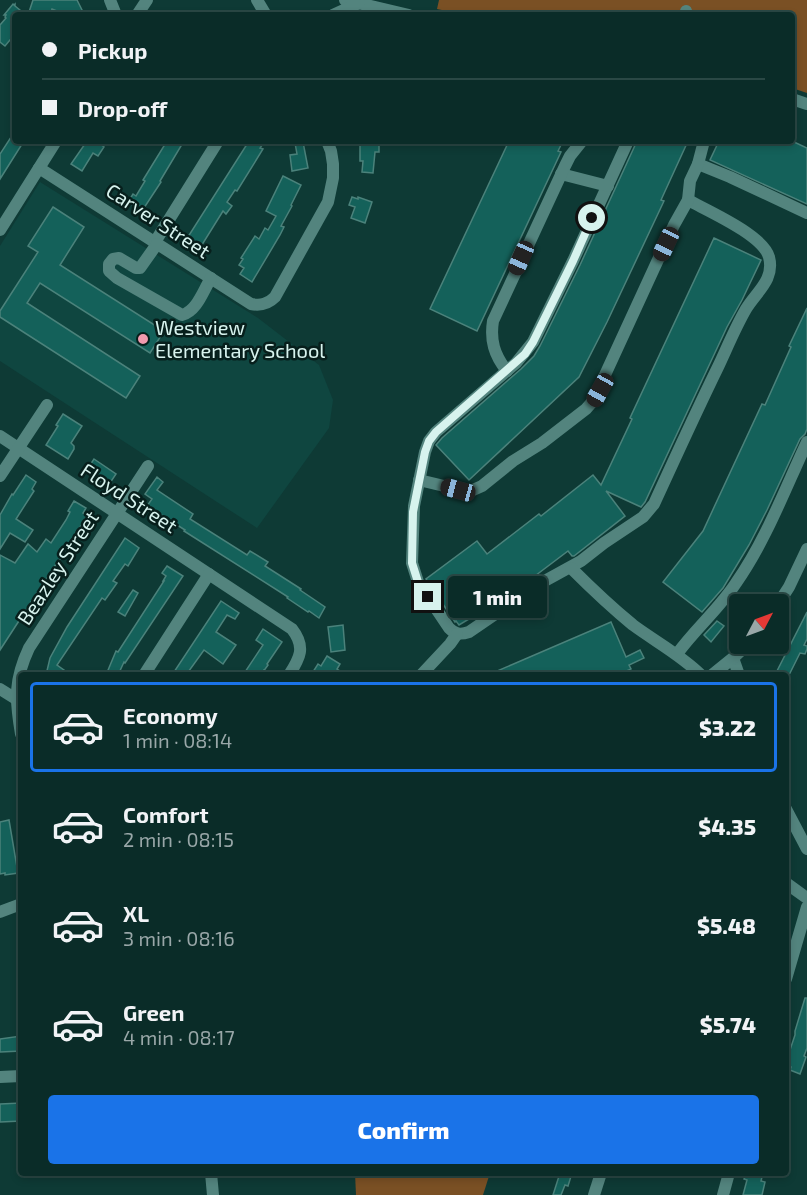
<!DOCTYPE html>
<meta charset="utf-8">
<style>
:root{--surface:#0a2c28;--page:#133430;--text:#f1f3f6;--muted:#99a7a8;--line:#2a4845;--accent:#1a73e8}
body{margin:0;font-family:"Exo 2",sans-serif;background:var(--page);color:var(--text);height:100vh;display:flex;flex-direction:column;font-size:22px;white-space:nowrap}
*{box-sizing:border-box;margin:0}
p{font-size:20px;color:var(--muted)}
.icon{flex:none;width:33px;height:33px;fill:none;stroke:currentColor;stroke-width:2;stroke-linecap:round;stroke-linejoin:round}
.map{position:relative;flex:1;overflow:hidden}
.sheet{position:absolute;left:18px;top:672px;width:771px;height:504px;display:flex;flex-direction:column;background:var(--surface);border-radius:6px;box-shadow:0 3px 9px #0003,0 0 0 2px var(--line)}
.sheet>*{flex:none}
.banner{position:absolute;left:12px;top:12px;width:783px;height:132px;border-radius:6px;box-shadow:0 3px 9px #0003,0 0 0 2px var(--line);display:grid;align-content:center;height:132px;padding:0 30px;background:var(--surface)}
.needle{width:39px;rotate:49deg}
.buttons{position:absolute;left:729px;top:594px;display:grid;gap:12px}
.buttons a{display:grid;place-items:center;width:60px;height:60px;border-radius:6px;background:var(--surface);box-shadow:0 3px 9px #0003,0 0 0 2px var(--line);font-size:30px}
.end{position:absolute;width:27px;height:27px;margin:-14px;border:8px solid #d7f3ee;background:#111;box-shadow:0 0 0 3px #111}
.from{border-radius:50%}
.bubble{position:absolute;height:42px;border-radius:6px;background:var(--surface);box-shadow:0 3px 9px #0003,0 0 0 2px var(--line);font-size:20px;font-weight:800;line-height:42px;text-align:center}
.car{position:absolute;width:18px;height:36px;margin:-18px -9px;border-radius:8px;box-shadow:0 0 4px 2px #0007;background:linear-gradient(#222 24%,#8ab4d8 0 40%,#222 0 76%,#8ab4d8 0 86%,#222 0)}
.banner b{display:flex;align-items:center;gap:21px;height:57px;font-size:22px}
.banner b+b{border-top:2px solid var(--line)}
.banner i{width:15px;height:15px;background:var(--text)}
ul{padding:10px 0 0;list-style:none}
li{display:flex;align-items:center;gap:18px;height:90px;margin:0 12px 9px;padding:0 18px;border:3px solid transparent;border-radius:6px}
li div{flex:1}
li b{display:block;font-size:22px}
li em{font-style:normal;font-weight:800}
li.active{border-color:var(--accent)}
li>.icon{width:54px;height:54px;stroke-width:1.5}
.cta{display:flex;gap:12px;margin-top:auto;padding:12px 30px}
.cta a{flex:1;height:69px;border-radius:6px;background:var(--accent);color:#fff;font-size:24px;font-weight:800;line-height:69px;text-align:center}
.map>svg:first-child{display:block}
.built{fill:#0f4640}
.green{fill:#7a5024}
.building{fill:#14615a;stroke:#4b827b;stroke-width:1.5}
.lines{fill:none;stroke-linecap:round;stroke-linejoin:round}
.minor{stroke:#53847e;stroke-width:12}
.route{stroke:#d7f3ee;stroke-width:8}
.poi-dot{fill:#f29aae;stroke:#071f1c;stroke-width:2}
.labels{text-anchor:middle;stroke-width:5;stroke-linejoin:round;paint-order:stroke}
.street-label{font-size:20px;fill:#d7f3ee;stroke:#071f1c}
.poi-label{font-size:20px;fill:#d7f3ee;stroke:#071f1c;text-anchor:start}
</style>
<div class="map">
<svg width="807" height="1195" viewBox="0 0 807 1195">
<rect width="100%" height="100%" fill="#0e3a35"/>
<polygon class="built" points="40,182 258,318 319,365 333,400 329,428 257,528 0,361 0,246"/>
<g class="green">
<polygon points="439,0 807,0 807,93 792,88 792,15 466,15 437,9"/>
<polygon points="355,1173 490,1173 483,1195 356,1195"/>
</g>
<g class="building">
<polygon points="33,0 77,0 83,12 79,15 67,15 52,9 50,15 28,15"/>
<polygon points="13,4 14,5 15,4 15,6 26,15 15,15 15,34 5,46 0,42 0,25 6,18 5,17 6,15 4,15"/>
<polygon points="15,131 15,141 24,141 0,179 0,154"/>
<polygon points="87,141 103,141 100,144 104,147 98,156 93,153 82,171 71,164"/>
<polygon points="167,141 184,141 160,181 161,182 142,211 128,202 133,194 136,196 145,181 143,180"/>
<polygon points="249,141 265,141 260,148 263,149 237,191 235,190 227,202 232,206 226,214 223,211 200,248 186,240"/>
<polygon points="360,141 375,141 375,143 379,143 379,152 375,152 373,173 362,172 363,161 360,161"/>
<polygon points="509,141 563,141 558,151 561,152 477,331 430,309"/>
<polygon points="637,141 688,141 661,200 664,201 607,322 579,377 469,480 436,445 442,438 521,369 534,356 540,346 580,265"/>
<polygon points="719,141 792,141 807,148 807,204 710,160"/>
<polygon points="303,142 308,168 292,171 290,155 297,154 295,143"/>
<polygon points="283,176 301,185 291,205 292,206 281,226 284,227 280,235 252,282 240,274 244,268 239,265 243,259 241,258 255,236 259,239 265,228 268,230 276,216 266,211"/>
<polygon points="352,197 358,199 358,197 372,202 365,223 351,218 355,207 349,205"/>
<polygon points="53,207 84,227 60,265 164,331 150,353 40,283 27,303 140,376 126,398 0,317 0,311 38,252 28,246"/>
<polygon points="714,238 761,260 742,300 727,327 645,502 641,507 606,491 625,516 574,556 572,556 568,551 515,591 508,582 465,614 469,619 459,625 456,621 455,622 426,579 477,541 487,554 539,514 541,516 593,475 601,485 632,419 630,418"/>
<polygon points="807,308 807,429 805,434 800,439 767,510 749,545 723,588 702,612 663,582 703,531 762,404 765,405 791,347 789,346"/>
<polygon points="63,414 82,426 71,443 74,446 74,449 68,459 46,445 58,426 56,425"/>
<polygon points="94,459 116,474 108,486 86,471"/>
<polygon points="26,475 36,482 32,489 34,491 16,519 33,530 25,542 10,533 0,549 0,515 12,494 13,495"/>
<polygon points="157,477 163,482 157,490 193,514 190,519 247,555 250,551 268,562 265,566 301,589 300,590 325,607 319,618 309,611 308,612 287,598 288,597 184,531 185,530 147,506 152,499 145,494"/>
<polygon points="74,501 86,508 83,513 87,516 64,553 65,553 54,567 0,650 0,555 15,563 28,544 37,552 46,539 51,543 66,520 70,512 68,511"/>
<polygon points="125,538 139,548 128,566 125,564 113,581 117,583 105,600 102,598 57,665 71,675 46,675 50,658 67,627"/>
<polygon points="167,566 183,576 125,663 124,662 118,675 106,675 116,651 118,652 164,581 163,581 166,576 162,573"/>
<polygon points="133,590 138,593 125,616 118,612"/>
<polygon points="221,601 239,613 235,619 227,615 216,632 236,645 223,664 204,650 186,675 172,675"/>
<polygon points="807,612 807,639 804,645 807,646 807,649 805,654 800,653 788,677 777,671"/>
<polygon points="717,621 724,626 711,642 704,635"/>
<polygon points="611,622 626,657 640,650 644,658 629,665 631,669 618,675 488,675"/>
<polygon points="343,625 345,650 331,652 328,627"/>
<polygon points="263,629 282,642 267,664 268,665 263,672 263,671 260,675 243,675 263,645 256,640"/>
<polygon points="327,656 340,664 337,669 346,675 311,675 318,664 321,666"/>
<polygon points="9,820 18,873 5,875 5,873 0,874 0,822"/>
<polygon points="805,998 807,998 807,1048 804,1056 806,1057 800,1074 790,1070 791,1067 786,1066 786,1062 795,1035 795,1031"/>
<polygon points="21,1036 21,1051 0,1052 0,1039"/>
<polygon points="21,1103 21,1121 0,1122 0,1104"/>
<polygon points="560,1173 572,1173 568,1186 565,1185 561,1195 553,1195"/>
<polygon points="746,1173 763,1173 761,1181 765,1182 762,1195 743,1195 747,1180 744,1179"/>
</g>
<g class="lines">
<g class="minor">
<polyline points="110,0 116,15"/>
<polyline points="257,0 266,15"/>
<polyline points="345,0 409,15"/>
<polyline points="686,11 687,15"/>
<polyline points="137,15 147,0"/>
<polyline points="333,15 359,3"/>
<polyline points="792,99 807,104"/>
<path d="M628,141L573,261L533,342L516,363L436,432L429,441L425,452L414,506L412,563L418,582L449,628C455,634 460,635 469,632L541,583L581,561L604,543L643,517L654,504C675,458 696,412 718,367C727,348 735,328 746,309C756,292 775,280 769,257C763,235 708,211 688,200"/>
<polyline points="698,164 730,177 807,213"/>
<path d="M39,168L251,304C261,306 268,304 275,297L328,202L333,178V164L331,151L327,141"/>
<polyline points="561,174 608,186"/>
<polyline points="0,230 56,141"/>
<polyline points="155,242 218,141"/>
<path d="M157,244L140,268H136L119,258L113,259L109,264V271L117,278L182,315C197,311 203,291 211,278"/>
<path d="M507,371C494,355 490,340 493,321L565,166L570,156L582,141"/>
<path d="M0,436L292,629C306,647 300,658 289,675"/>
<polyline points="0,476 47,405"/>
<polyline points="419,480 465,491 473,490 482,486 513,461 542,443 586,409 593,401 674,225 688,200 690,181 698,164 704,141"/>
<path d="M571,568C591,588 611,607 633,625C656,642 681,655 701,675"/>
<polyline points="778,604 789,587 807,549"/>
<path d="M677,654C695,629 719,609 736,583C766,540 785,489 807,442"/>
<polyline points="733,658 739,675"/>
<polyline points="144,675 209,574"/>
<polyline points="421,675 450,644 457,634"/>
<polyline points="712,675 733,658 748,644"/>
<polyline points="0,689 16,699"/>
<path d="M21,734C15,699 14,680 29,648L148,466"/>
<polyline points="786,809 807,849"/>
<polyline points="786,883 807,898"/>
<polyline points="0,912 21,904"/>
<polyline points="786,979 807,907"/>
<polyline points="0,1077 21,1076"/>
<polyline points="211,1173 213,1195"/>
<polyline points="594,1195 601,1173"/>
<polyline points="723,1195 729,1173"/>
</g>
</g>
<g class="lines">
<polyline class="route" points="428,597 418,582 412,563 413,512 425,452 429,441 436,432 525,354 533,342 573,261 592,218"/>
</g>
<circle class="poi-dot" cx="143" cy="339" r="6"/>
<g class="labels">
<g class="street-label">
<text transform="translate(158 221) rotate(33)" y="7">Carver Street</text>
<text transform="translate(129 498) rotate(33)" y="7">Floyd Street</text>
<text transform="translate(58 568) rotate(-57)" y="7">Beazley Street</text>
</g>
<g class="poi-label">
<text x="155" y="335">Westview<tspan x="155" dy="23">Elementary School</tspan></text>
</g>
</g>
</svg>
<div class="buttons">
<a><svg class="needle" viewBox="-14 -14 28 28"><path d="M0-13l5 13h-10z" fill="#e53935"/><path d="M0 13l5-13h-10z" fill="#99a7a8"/></svg></a>
</div>
<i class="end from" style="left:592px;top:218px"></i>
<i class="end" style="left:428px;top:597px"></i>
<div class="bubble" style="left:448px;top:576px;width:99px">1 min</div>
<i class="car" style="left:666px;top:244px;rotate:205deg"></i>
<i class="car" style="left:521px;top:258px;rotate:204deg"></i>
<i class="car" style="left:600px;top:390px;rotate:209deg"></i>
<i class="car" style="left:458px;top:490px;rotate:285deg"></i>
<div class="banner">
<b><i class="from"></i>Pickup</b>
<b><i></i>Drop-off</b>
</div>
<section class="sheet">
<ul>
<li class="active"><svg class="icon" aria-label="car" viewBox="0 0 24 24"><path d="M5 17H2v-5l4-1 3-4h7l3 4 3 1v5h-3M9 17h6M6 11h13"/><circle cx="7" cy="17" r="2"/><circle cx="17" cy="17" r="2"/></svg><div><b>Economy</b><p>1 min · 08:14</p></div><em>$3.22</em></li>
<li><svg class="icon" aria-label="car" viewBox="0 0 24 24"><path d="M5 17H2v-5l4-1 3-4h7l3 4 3 1v5h-3M9 17h6M6 11h13"/><circle cx="7" cy="17" r="2"/><circle cx="17" cy="17" r="2"/></svg><div><b>Comfort</b><p>2 min · 08:15</p></div><em>$4.35</em></li>
<li><svg class="icon" aria-label="car" viewBox="0 0 24 24"><path d="M5 17H2v-5l4-1 3-4h7l3 4 3 1v5h-3M9 17h6M6 11h13"/><circle cx="7" cy="17" r="2"/><circle cx="17" cy="17" r="2"/></svg><div><b>XL</b><p>3 min · 08:16</p></div><em>$5.48</em></li>
<li><svg class="icon" aria-label="car" viewBox="0 0 24 24"><path d="M5 17H2v-5l4-1 3-4h7l3 4 3 1v5h-3M9 17h6M6 11h13"/><circle cx="7" cy="17" r="2"/><circle cx="17" cy="17" r="2"/></svg><div><b>Green</b><p>4 min · 08:17</p></div><em>$5.74</em></li>
</ul>
<div class="cta"><a>Confirm</a></div>
</section>
</div>
